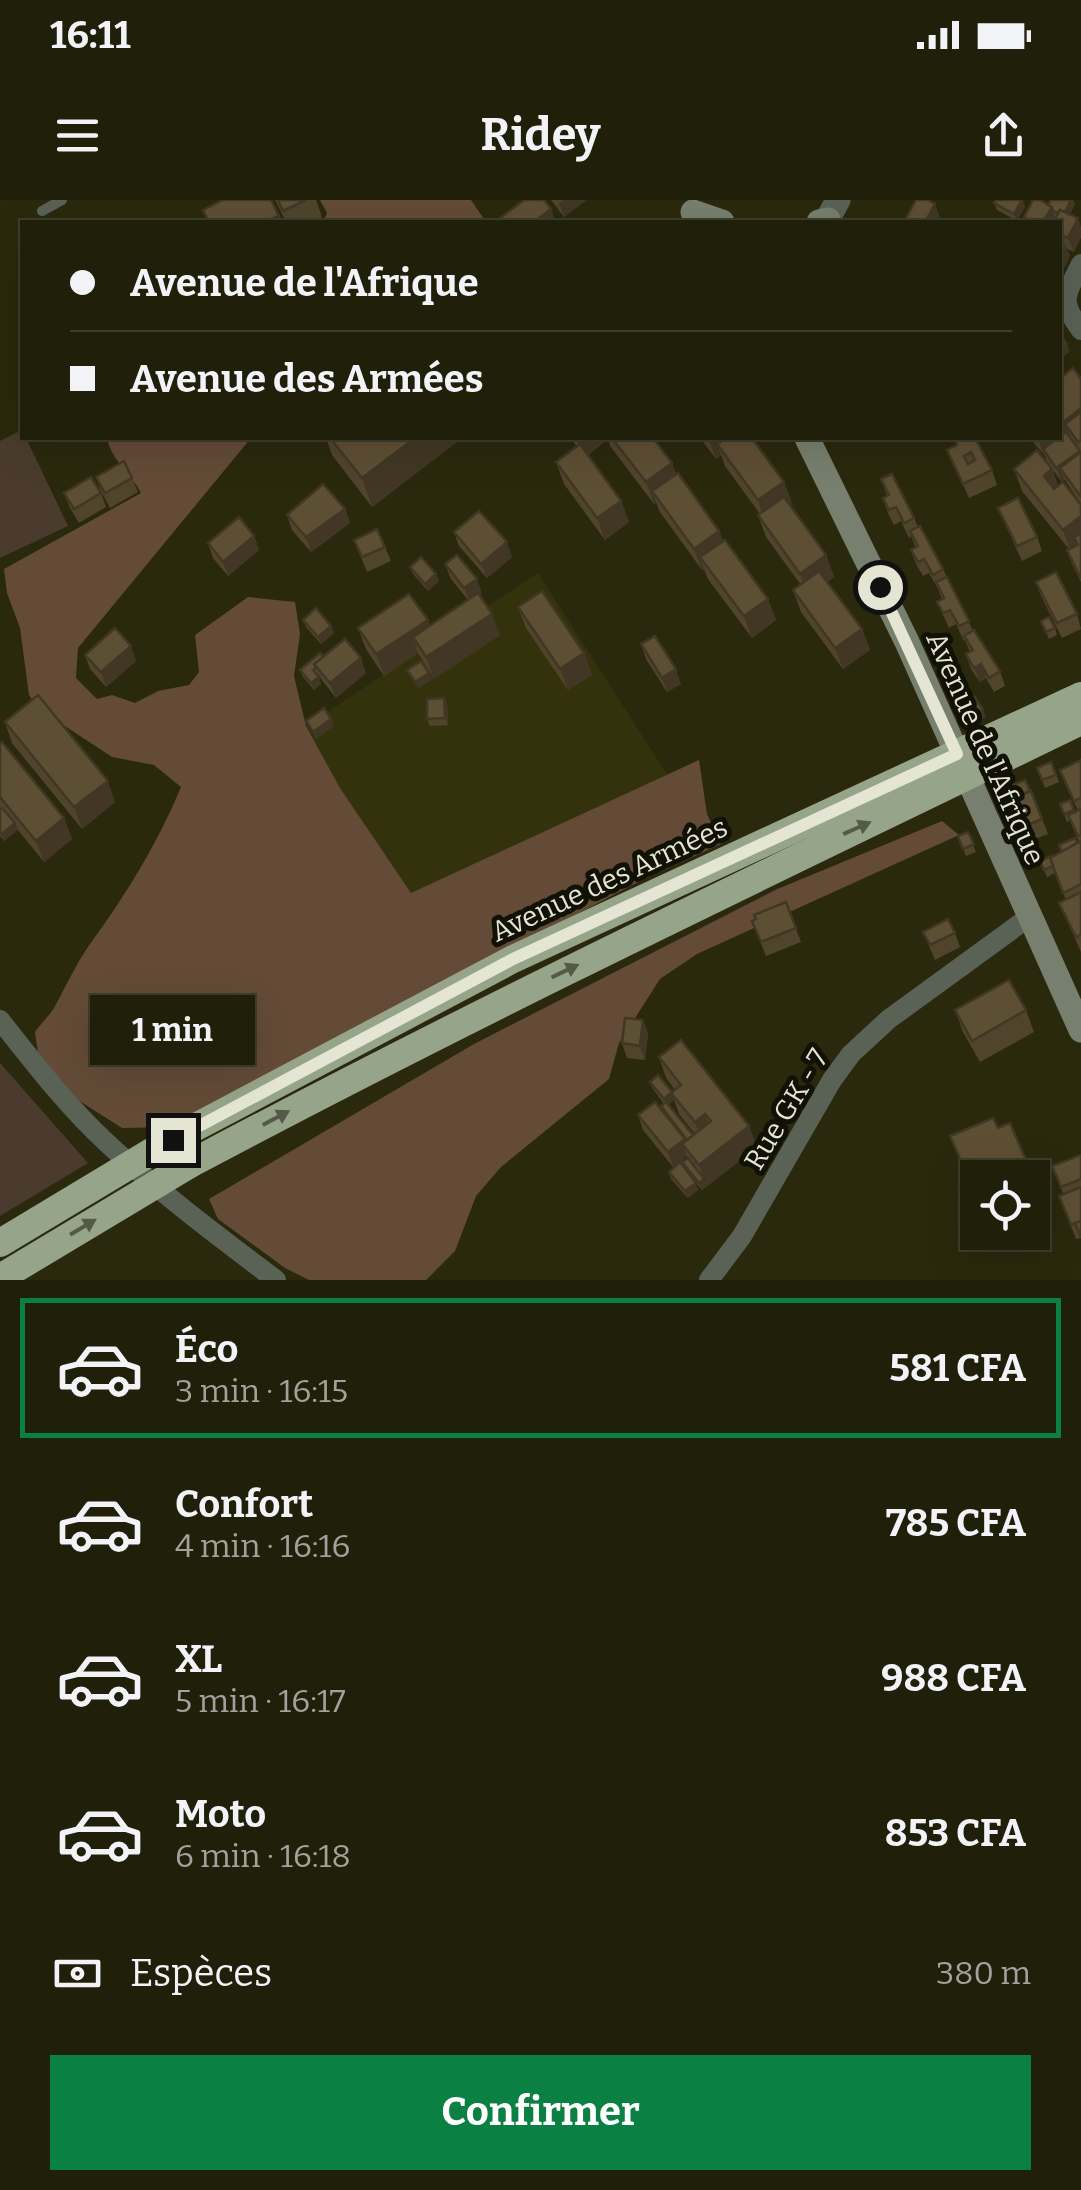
<!DOCTYPE html>
<html lang="fr">
<meta charset="utf-8">
<style>
:root{--surface:#201f0a;--page:#282713;--text:#f1f3f6;--muted:#a2a29c;--line:#3d3d2b;--accent:#0b8043}
body{margin:0;font-family:Bitter,serif;background:var(--page);color:var(--text);height:100vh;display:flex;flex-direction:column;font-size:38px;white-space:nowrap}
*{box-sizing:border-box;margin:0}
p{font-size:32px;color:var(--muted)}
.icon{flex:none;width:55px;height:55px;fill:none;stroke:currentColor;stroke-width:2;stroke-linecap:round;stroke-linejoin:round}
.map{position:relative;height:1080px;overflow:hidden}
.details{display:flex;flex-direction:column;background:var(--surface);flex:1}
.details>*{flex:none}
.guide{position:absolute;left:20px;top:20px;width:1042px;height:220px;border-radius:0px;box-shadow:0 10px 40px #0002,0 0 0 2px var(--line);display:grid;align-content:center;height:220px;padding:0 50px;background:var(--surface)}
.fabs{position:absolute;left:960px;top:960px;display:grid;gap:20px}
.fabs a{display:grid;place-items:center;width:90px;height:90px;border-radius:0px;background:var(--surface);box-shadow:0 10px 40px #0002,0 0 0 2px var(--line);font-size:50px}
.end{position:absolute;width:45px;height:45px;margin:-22px;border:12px solid #e5e5d4;background:#111;box-shadow:0 0 0 5px #111}
.from{border-radius:50%}
.bubble{position:absolute;height:70px;border-radius:0px;background:var(--surface);box-shadow:0 10px 40px #0002,0 0 0 2px var(--line);font-size:32px;font-weight:700;line-height:70px;text-align:center}
.guide b{display:flex;align-items:center;gap:35px;height:95px;font-size:38px}
.guide b+b{border-top:2px solid var(--line)}
.guide i{width:25px;height:25px;background:var(--text)}
ul{padding:18px 0 0;list-style:none}
li{display:flex;align-items:center;gap:30px;height:140px;margin:0 20px 15px;padding:0 30px;border:5px solid transparent;border-radius:0px}
li div{flex:1}
li b{display:block;font-size:38px}
li em{font-style:normal;font-weight:700}
li.current{border-color:var(--accent)}
li>.icon{width:90px;height:90px;stroke-width:1.5}
.pay{display:flex;align-items:center;gap:25px;height:110px;padding:0 50px;font-size:38px}
.pay p{margin-inline-start:auto}
.button{display:flex;gap:20px;margin-top:auto;padding:20px 50px}
.button a{flex:1;height:115px;border-radius:0px;background:var(--accent);color:#fff;font-size:40px;font-weight:700;line-height:115px;text-align:center}
.status{display:flex;justify-content:space-between;align-items:center;height:70px;padding:0 50px;background:var(--surface);direction:ltr}
.status svg{height:28px;fill:currentColor}
header{display:flex;justify-content:space-between;align-items:center;height:130px;padding:0 50px;background:var(--surface);font-size:45px;font-weight:700}
.map>svg:first-child{display:block}
.built{fill:#34320d}
.green{fill:#4a3b2e}
.forest{fill:#634b37}
.lines{fill:none;stroke-linecap:round;stroke-linejoin:round}
.service{stroke:#5a6155;stroke-width:10}
.minor{stroke:#5a6155;stroke-width:20}
.tertiary{stroke:#5a6155;stroke-width:25}
.secondary{stroke:#77806e;stroke-width:25}
.trunk{stroke:#96a489;stroke-width:28}
.trunk-bridge{stroke:#96a489;stroke-width:28}
.wall{fill:#50442d;fill-rule:evenodd}
.shaded-wall{fill:#413724}
.building{fill:#5d4f34;stroke:#413724;stroke-width:2.5;fill-rule:evenodd}
.oneway{fill:#545a48}
.route{stroke:#e5e5d4;stroke-width:12}
.labels{text-anchor:middle;stroke-width:10;stroke-linejoin:round;paint-order:stroke}
.street-label{font-size:28px;fill:#e5e5d4;stroke:#121106}
</style>
<div class="status"><b>16:11</b><svg viewBox="0 0 49 12"><path d="M0 12V9h3v3zM5 12V6h3v6zM10 12V3h3v9zM15 12V0h3v12zM26 1h20v11H26zM47 4h2v5h-2z"/></svg></div>
<header><svg class="icon" aria-label="menu" viewBox="0 0 24 24"><path d="M4 6h16M4 12h16M4 18h16"/></svg>Ridey<svg class="icon" aria-label="share" viewBox="0 0 24 24"><path d="M12 15V3M7 8l5-5 5 5M5 13v7h14v-7"/></svg></header>
<div class="map">
<svg width="1081" height="1080" viewBox="0 0 1081 1080">
<rect width="100%" height="100%" fill="#2a290d"/>
<polygon class="built" points="538,373 668,576 411,694 340,588 306,526"/>
<g class="green">
<polygon points="22,230 22,238 26,238 68,326 0,358 0,241"/>
<polygon points="0,863 88,963 0,1016"/>
</g>
<g class="forest">
<polygon points="320,0 471,0 486,22 323,22 327,13"/>
<path d="M107,238H251L78,448L76,478L97,499L112,495L135,503L158,491L189,485L199,472L195,435L248,397L295,402L300,434L294,476L306,526L340,588L411,693L699,560L707,614L721,644L638,682L171,927L122,928L70,895L39,861L35,832C41,823 49,816 54,808C65,788 75,766 88,747C125,696 157,645 181,587L154,565L112,557L39,509L29,495L20,428L7,393L4,369L141,293C131,273 111,260 107,238Z"/>
<polygon points="942,621 959,635 697,754 660,779 619,843 609,879 501,967 476,996 455,1051 426,1080 309,1080 285,1068 218,1019 209,999 474,844 775,690"/>
</g>
<g class="lines">
<polyline class="service" points="42,11 62,0"/>
<g class="minor">
<path d="M1081,64C1065,96 1059,100 1081,130"/>
<path d="M0,820C34,863 67,906 107,943C160,993 218,1036 276,1080"/>
<polyline points="709,1080 742,1036 832,880 851,854 889,819 1029,717"/>
</g>
<polyline class="tertiary" points="826,22 838,0"/>
<g class="secondary">
<polyline points="693,12 722,22"/>
<polyline points="819,22 828,20"/>
<polyline points="807,238 907,442 1081,830"/>
</g>
<g class="trunk">
<polyline points="173,939 513,759 1081,496"/>
<path d="M190,964C483,808 782,666 1081,521"/>
</g>
<g class="trunk-bridge">
<polyline points="0,1043 173,939"/>
<polyline points="0,1078 190,964"/>
</g>
</g>
<g class="wall">
<polygon points="275,0 316,0 322,17 311,22 286,22"/>
<polygon points="551,0 586,0 564,17"/>
<polygon points="1023,1 1025,7 1017,21 997,10 994,3"/>
<polygon points="1075,4 1070,14 1081,27 1081,37 1074,52 1067,49 1070,56 1061,74 1060,22 1026,22 1024,17 1048,5"/>
<polygon points="203,10 279,16 281,22 207,22"/>
<polygon points="1066,173 1081,179 1081,304 1065,280 1062,282 1053,270 1058,286 1081,305 1081,382 1072,364 1067,350 1069,349 1022,291 1014,269 1048,264 1045,256 1034,243 1031,238 1060,238"/>
<polygon points="326,238 462,238 372,307 332,255"/>
<polygon points="570,238 653,238 672,263 676,274 719,331 723,341 768,399 776,420 752,438 708,379 704,369 702,370 660,312 656,302 654,304 610,246 608,239 588,255 621,301 629,322 605,340 564,284 556,262 577,247"/>
<polygon points="700,238 752,238 784,282 792,303 789,305 826,355 834,377 827,382 862,429 870,450 843,469 801,412 793,390 801,385 766,337 758,315 760,314 725,266 721,255 716,259"/>
<polygon points="955,240 992,270 997,285 969,298 947,250 957,245"/>
<polygon points="96,277 132,278 138,292 110,308 101,291"/>
<polygon points="881,279 914,318 918,327 943,369 973,431 1000,471 1005,486 994,492 986,478 980,482 971,469 966,454 970,452 965,440 964,441 956,424 949,428 937,402 942,399 938,389 929,373 923,376 916,364 911,350 916,348 911,336 909,338 901,321 894,325 888,313 883,298 887,296"/>
<polygon points="64,293 101,293 106,307 79,323 70,308"/>
<polygon points="998,308 1037,337 1042,351 1022,361"/>
<polygon points="345,309 350,323 311,352 292,330 287,315"/>
<polygon points="454,332 512,357 487,378 459,346"/>
<polygon points="254,336 259,350 228,376 213,358 208,343"/>
<polygon points="354,340 385,347 391,361 367,372"/>
<polygon points="445,364 482,393 480,395 500,435 434,479 418,453 384,476 366,449 358,428 428,420 430,425 468,400 451,379"/>
<polygon points="410,367 439,381 428,391 413,374"/>
<polygon points="1036,382 1077,414 1081,429 1062,438 1041,396"/>
<polygon points="518,407 584,453 592,475 568,490 526,428"/>
<polygon points="303,420 331,426 334,433 321,444 306,427"/>
<polygon points="1041,421 1055,428 1057,435 1049,439"/>
<polygon points="641,444 681,484 667,492 646,459"/>
<polygon points="85,455 136,461 106,487 90,469"/>
<polygon points="323,457 366,473 336,498 318,475 321,484 314,490 303,477 300,470"/>
<polygon points="444,498 447,505 448,525 430,526 427,519"/>
<polygon points="5,522 115,602 82,629 12,543"/>
<polygon points="0,543 64,618 72,639 44,662 18,630 4,641 0,636"/>
<polygon points="1081,560 1081,752 1059,703 1066,700 1055,673 1047,677 1040,661 1052,657 1079,642 1070,620 1067,622 1060,604 1070,600 1075,612 1078,611 1060,570"/>
<polygon points="1051,562 1059,582 1045,588 1037,568"/>
<polygon points="1031,591 1048,634 1027,642 1016,615 1002,621 990,593 1007,597"/>
<polygon points="968,632 976,652 966,656 958,636"/>
<polygon points="786,702 801,742 766,756 752,721"/>
<polygon points="923,732 955,733 960,747 935,760"/>
<polygon points="955,810 1026,810 1034,832 980,862 963,832"/>
<polygon points="643,820 648,834 645,860 627,858 622,843"/>
<path d="M659,857L749,926L757,947L702,990L691,977L698,990L688,998L671,979L669,972L685,968L682,962L688,958L687,956L673,967L643,930L638,915L662,910L664,904L653,889L650,882L672,892L675,890L666,878ZM674,900L679,914L695,934L693,935L669,904Z"/>
<polygon points="998,928 1030,969 1038,990 1032,993 1032,978 978,978 978,1004 950,936"/>
<polygon points="1081,955 1081,1039 1081,1038 1076,1039 1059,996 1063,994 1052,966"/>
</g>
<g class="shaded-wall">
<polygon points="563,0 586,0 564,17 559,3"/>
<polygon points="1021,0 1023,0 1025,7 1017,21 1014,14"/>
<polygon points="1071,0 1073,0 1075,4 1066,23 1063,15"/>
<polygon points="935,4 940,18 938,22 925,22"/>
<polygon points="1052,7 1056,22 1043,22"/>
<polygon points="551,9 556,22 534,22"/>
<polygon points="1078,18 1081,27 1081,37 1074,52 1068,38"/>
<polygon points="1064,42 1070,56 1061,74 1060,50"/>
<polygon points="1067,144 1070,152 1060,159 1060,150"/>
<polygon points="1081,208 1081,227 1065,224 1070,236 1043,249 1044,257 1039,242 1045,238 1060,238 1060,225"/>
<polygon points="415,238 462,238 372,307 362,278"/>
<polygon points="587,238 607,238 608,239 585,257 580,243"/>
<polygon points="708,238 740,238 717,244 721,255 716,259"/>
<polygon points="1080,251 1081,253 1060,268 1065,280 1062,282 1056,268"/>
<polygon points="672,263 680,284 652,291 656,302 654,304 646,282"/>
<polygon points="1052,269 1060,291 1052,298 1044,276"/>
<polygon points="784,282 792,303 765,322 758,300"/>
<polygon points="621,301 629,322 605,340 597,318"/>
<polygon points="345,309 350,323 311,352 306,337"/>
<polygon points="1081,316 1081,344 1074,337 1078,347 1071,352 1063,330"/>
<polygon points="719,331 727,352 700,357 704,369 702,370 694,349"/>
<polygon points="254,336 259,350 228,376 223,362"/>
<polygon points="507,342 512,357 487,378 481,364"/>
<polygon points="826,355 834,377 808,395 800,374"/>
<polygon points="436,374 439,381 428,391 425,384"/>
<polygon points="477,379 482,393 470,403 464,388"/>
<polygon points="768,399 776,420 752,438 744,416"/>
<polygon points="492,414 500,435 434,479 426,457"/>
<polygon points="428,420 435,441 413,437 418,453 384,476 376,454"/>
<polygon points="331,426 334,433 321,444 318,437"/>
<polygon points="862,429 870,450 843,469 835,448"/>
<polygon points="131,446 136,461 106,487 101,472"/>
<polygon points="584,453 592,475 568,490 560,469"/>
<polygon points="361,458 366,473 336,498 330,483"/>
<polygon points="981,464 986,478 980,482 974,468"/>
<polygon points="676,469 681,484 667,492 662,478"/>
<polygon points="429,473 432,480 418,489 415,482"/>
<polygon points="319,477 321,484 314,490 311,483"/>
<polygon points="444,498 447,505 448,525 445,518"/>
<polygon points="983,510 986,517 979,521 977,514"/>
<polygon points="331,519 334,526 316,539 313,532"/>
<polygon points="108,581 115,602 82,629 74,607"/>
<polygon points="64,618 72,639 44,662 36,641"/>
<polygon points="15,623 18,630 4,641 2,634"/>
<polygon points="643,820 648,834 645,860 640,846"/>
<polygon points="672,893 674,900 666,906 664,899"/>
<polygon points="705,914 713,936 703,944 695,922"/>
<polygon points="749,926 757,947 702,990 699,983 704,979 699,965"/>
<polygon points="685,939 690,953 682,944 687,956 673,967 668,952"/>
<polygon points="696,983 698,990 688,998 685,991"/>
</g>
<g class="building">
<polygon points="223,0 271,0 279,16 265,22 209,22 203,10"/>
<polygon points="278,0 306,0 283,11"/>
<polygon points="524,0 544,0 551,9 534,22 495,22"/>
<polygon points="916,0 928,0 935,4 925,22 904,22"/>
<polygon points="996,0 1022,0 1014,14 994,3"/>
<polygon points="1033,0 1040,0 1052,7 1043,22 1033,22 1024,17"/>
<polygon points="1051,0 1071,0 1065,12 1060,10 1058,13 1053,11 1052,7 1048,5"/>
<polygon points="1060,10 1078,18 1068,38 1060,34 1060,22 1054,22"/>
<polygon points="1060,134 1067,144 1060,150"/>
<polygon points="1073,168 1081,179 1081,208 1060,225 1060,178"/>
<polygon points="1081,212 1081,240 1078,242 1065,224"/>
<polygon points="1066,232 1080,251 1056,268 1043,249"/>
<polygon points="330,238 415,238 362,278"/>
<polygon points="575,238 587,238 580,243"/>
<polygon points="612,238 653,238 672,263 646,282"/>
<polygon points="726,238 752,238 784,282 758,300 717,244"/>
<path d="M961,238H975L992,270L963,284L947,250L957,245L955,240ZM971,252L975,260L968,264L964,256Z"/>
<polygon points="580,244 621,301 597,318 556,262"/>
<polygon points="1037,250 1052,269 1044,276 1054,289 1063,282 1081,305 1081,316 1063,330 1014,269"/>
<polygon points="1081,252 1081,297 1060,268"/>
<polygon points="124,261 132,278 105,293 96,277"/>
<polygon points="678,273 719,331 694,349 652,291"/>
<polygon points="892,274 914,318 904,323 896,307 889,310 883,298 889,295 881,279"/>
<polygon points="91,277 101,293 74,309 64,293"/>
<polygon points="323,284 345,309 306,337 287,315"/>
<polygon points="784,297 826,355 800,374 758,315"/>
<polygon points="1018,298 1037,337 1017,346 998,308"/>
<polygon points="479,311 507,342 481,364 454,332"/>
<polygon points="239,317 254,336 223,362 208,343"/>
<polygon points="920,326 943,369 933,375 924,359 918,362 911,350 918,346 910,331"/>
<polygon points="377,329 385,347 362,357 354,340"/>
<polygon points="1081,334 1081,379 1067,350 1078,345 1074,337"/>
<polygon points="725,340 768,399 744,416 700,357"/>
<polygon points="457,355 477,379 464,388 445,364"/>
<polygon points="421,357 436,374 425,384 410,367"/>
<polygon points="819,371 862,429 835,448 793,390"/>
<polygon points="1056,372 1077,414 1057,423 1036,382"/>
<polygon points="947,377 969,421 959,426 950,410 943,413 937,402 944,398 936,382"/>
<polygon points="542,391 584,453 560,469 518,407"/>
<polygon points="478,393 492,414 426,457 413,437"/>
<polygon points="409,394 428,420 376,454 358,428"/>
<polygon points="316,408 331,426 318,437 303,420"/>
<polygon points="1049,417 1055,428 1046,432 1041,421"/>
<polygon points="115,428 131,446 101,472 85,455"/>
<polygon points="974,430 1000,471 989,478 981,464 974,468 966,454 973,450 964,436"/>
<polygon points="655,436 676,469 662,478 641,444"/>
<polygon points="345,439 361,458 330,483 314,464"/>
<polygon points="320,453 323,457 314,464 316,468 313,470 319,477 311,483 300,470"/>
<polygon points="421,461 429,473 415,482 407,470"/>
<polygon points="38,495 108,581 74,607 5,522"/>
<polygon points="975,497 983,510 977,514 968,501"/>
<polygon points="444,498 445,518 427,519 427,499"/>
<polygon points="324,508 331,519 313,532 306,521"/>
<polygon points="2,542 64,618 36,641 0,597 0,543"/>
<polygon points="1081,560 1081,598 1074,601 1060,570"/>
<polygon points="1051,562 1056,575 1042,580 1037,568"/>
<polygon points="1025,580 1030,591 1011,599 1014,607 999,614 990,593 1003,587 1007,597 1014,595 1010,586"/>
<polygon points="1031,591 1042,619 1022,627 1011,599"/>
<polygon points="1070,600 1074,610 1064,614 1060,604"/>
<polygon points="2,608 15,623 2,634 0,632 0,609"/>
<polygon points="1081,609 1081,635 1078,636 1068,615"/>
<polygon points="968,632 974,644 963,649 958,636"/>
<polygon points="1075,638 1077,643 1062,652 1059,645"/>
<polygon points="1081,641 1081,684 1063,693 1050,658"/>
<polygon points="1051,656 1050,658 1053,666 1044,670 1040,661"/>
<polygon points="1081,692 1081,735 1076,737 1059,703"/>
<polygon points="786,702 796,728 761,742 752,721 756,719 754,715"/>
<polygon points="948,719 955,733 930,745 923,732"/>
<polygon points="1009,780 1026,810 972,841 955,810"/>
<polygon points="625,818 643,820 640,846 622,843"/>
<polygon points="681,840 749,926 699,965 682,944 711,921 705,914 695,922 671,893 681,885 659,857"/>
<polygon points="658,875 672,892 664,899 650,882"/>
<polygon points="655,902 685,939 668,952 638,915"/>
<polygon points="666,902 693,935 687,940 661,906"/>
<polygon points="993,918 998,928 1010,923 1030,969 1014,976 1015,978 978,978 978,1000 950,936"/>
<polygon points="1081,955 1081,979 1061,987 1052,966"/>
<polygon points="688,958 704,979 699,983 682,962"/>
<polygon points="680,962 696,983 685,991 669,972"/>
<polygon points="1081,987 1081,1021 1071,1025 1059,996"/>
<polygon points="1081,1021 1081,1037 1075,1023"/>
</g>
<defs><path id="oneway-solid" d="M-6-.8H1V-3.2L6.5 0L1 3.2V.8H-6Z" transform="scale(2.5)"/></defs>
<g class="oneway">
<use href="#oneway-solid" transform="translate(857 628) rotate(-24)"/>
<use href="#oneway-solid" transform="translate(565 771) rotate(-26)"/>
<use href="#oneway-solid" transform="translate(276 918) rotate(-28)"/>
<use href="#oneway-solid" transform="translate(83 1027) rotate(-31)"/>
</g>
<g class="lines">
<polyline class="route" points="173,940 513,759 957,554 880,387"/>
</g>
<g class="labels">
<g class="street-label">
<text transform="translate(986 548) rotate(66)" y="10">Avenue de l'Afrique</text>
<text transform="translate(609 679) rotate(-25)" y="10">Avenue des Armées</text>
<text transform="translate(786 909) rotate(-59)" y="10">Rue GK - 7</text>
</g>
</g>
</svg>
<div class="fabs">
<a><svg class="icon" aria-label="locate" viewBox="0 0 24 24"><circle cx="12" cy="12" r="6"/><path d="M12 2v4M12 18v4M2 12h4M18 12h4"/></svg></a>
</div>
<i class="end from" style="left:880px;top:387px"></i>
<i class="end" style="left:173px;top:940px"></i>
<div class="bubble" style="left:90px;top:795px;width:165px">1 min</div>
<div class="guide">
<b><i class="from"></i>Avenue de l'Afrique</b>
<b><i></i>Avenue des Armées</b>
</div>
</div>
<section class="details">
<ul>
<li class="current"><svg class="icon" aria-label="car" viewBox="0 0 24 24"><path d="M5 17H2v-5l4-1 3-4h7l3 4 3 1v5h-3M9 17h6M6 11h13"/><circle cx="7" cy="17" r="2"/><circle cx="17" cy="17" r="2"/></svg><div><b>Éco</b><p>3 min · 16:15</p></div><em>581 CFA</em></li>
<li><svg class="icon" aria-label="car" viewBox="0 0 24 24"><path d="M5 17H2v-5l4-1 3-4h7l3 4 3 1v5h-3M9 17h6M6 11h13"/><circle cx="7" cy="17" r="2"/><circle cx="17" cy="17" r="2"/></svg><div><b>Confort</b><p>4 min · 16:16</p></div><em>785 CFA</em></li>
<li><svg class="icon" aria-label="car" viewBox="0 0 24 24"><path d="M5 17H2v-5l4-1 3-4h7l3 4 3 1v5h-3M9 17h6M6 11h13"/><circle cx="7" cy="17" r="2"/><circle cx="17" cy="17" r="2"/></svg><div><b>XL</b><p>5 min · 16:17</p></div><em>988 CFA</em></li>
<li><svg class="icon" aria-label="car" viewBox="0 0 24 24"><path d="M5 17H2v-5l4-1 3-4h7l3 4 3 1v5h-3M9 17h6M6 11h13"/><circle cx="7" cy="17" r="2"/><circle cx="17" cy="17" r="2"/></svg><div><b>Moto</b><p>6 min · 16:18</p></div><em>853 CFA</em></li>
</ul>
<div class="pay"><svg class="icon" aria-label="cash" viewBox="0 0 24 24"><path d="M3 7h18v10H3z"/><circle cx="12" cy="12" r="2"/></svg>Espèces<p>380 m</p></div>
<div class="button"><a>Confirmer</a></div>
</section>
